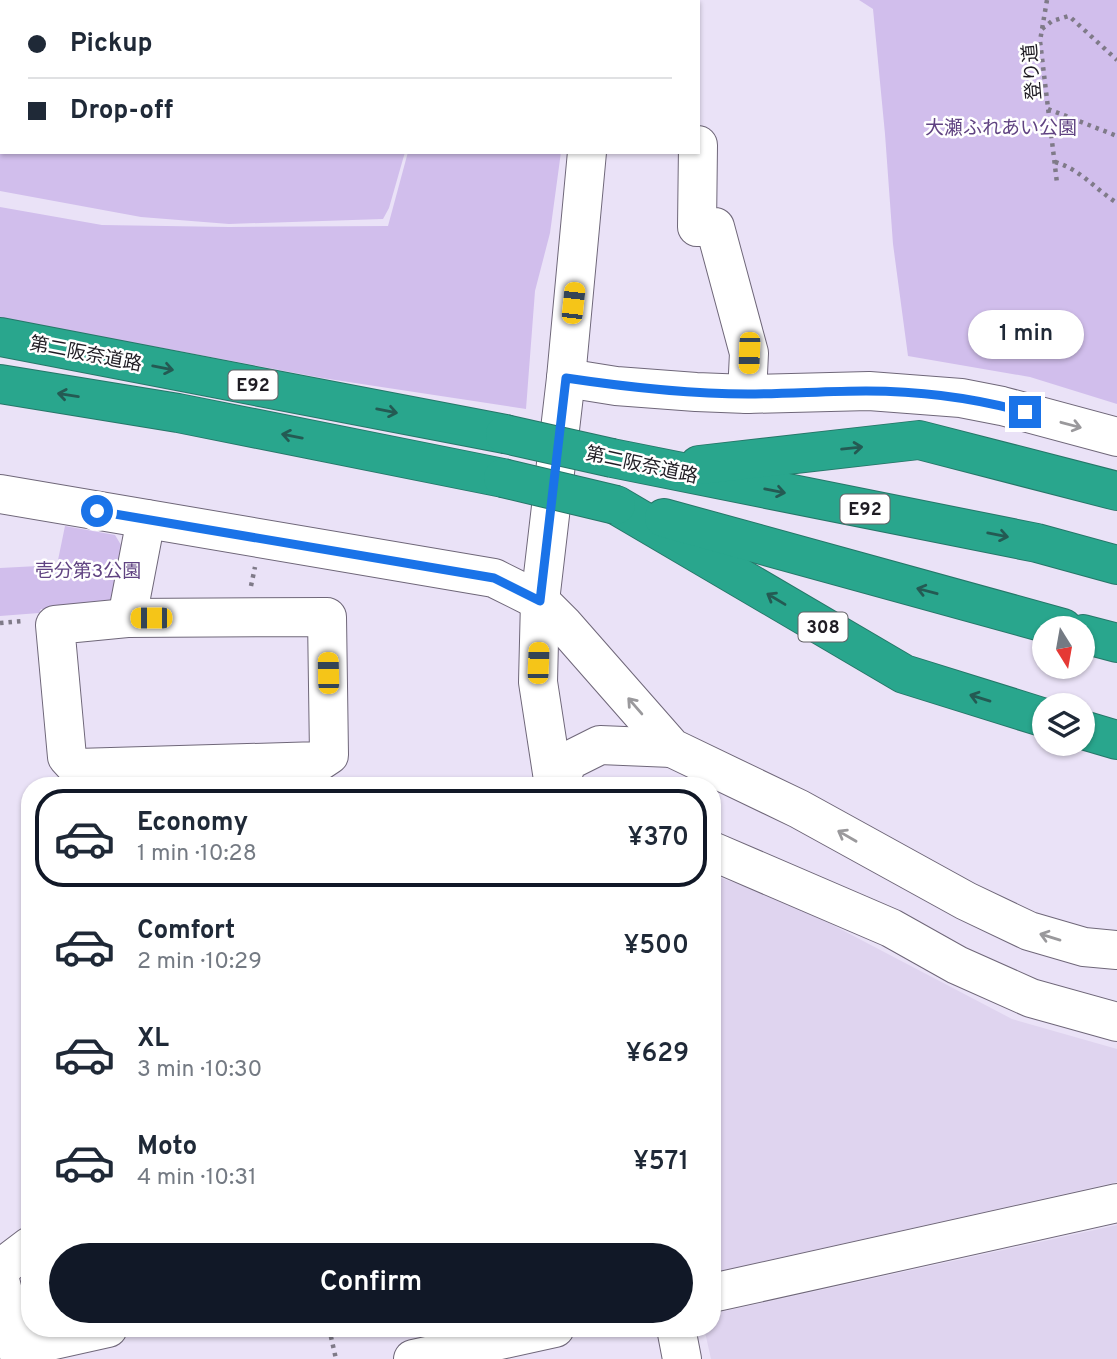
<!DOCTYPE html>
<meta charset="utf-8">
<style>
:root{--surface:#fff;--page:#f2f2f3;--text:#1f2937;--muted:#747a83;--line:#e0e1e3;--accent:#111827}
body{margin:0;font-family:Overpass,"Noto Sans JP",sans-serif;background:var(--page);color:var(--text);height:100vh;display:flex;flex-direction:column;font-size:26px;white-space:nowrap}
*{box-sizing:border-box;margin:0}
p{font-size:23px;color:var(--muted)}
.icon{flex:none;width:38px;height:38px;fill:none;stroke:currentColor;stroke-width:2;stroke-linecap:round;stroke-linejoin:round}
.map{position:relative;flex:1;overflow:hidden}
.sheet{position:absolute;left:21px;top:777px;width:700px;height:560px;display:flex;flex-direction:column;background:var(--surface);border-radius:28px;box-shadow:0 2px 5px #0004}
.sheet>*{flex:none}
.guide{position:absolute;left:0px;top:0px;width:700px;height:154px;box-shadow:0 2px 5px #0004;display:grid;align-content:center;height:154px;padding:0 28px;background:var(--surface)}
.needle{width:46px;rotate:169deg}
.fabs{position:absolute;left:1032px;top:616px;display:grid;gap:14px}
.fabs a{display:grid;place-items:center;width:63px;height:63px;border-radius:50%;background:var(--surface);box-shadow:0 2px 5px #0004;font-size:35px}
.end{position:absolute;width:32px;height:32px;margin:-16px;border:9px solid #1a73e8;background:#fff;box-shadow:0 0 0 4px #fff}
.from{border-radius:50%}
.bubble{position:absolute;height:49px;border-radius:24px;background:var(--surface);box-shadow:0 2px 5px #0004;font-size:23px;font-weight:600;line-height:49px;text-align:center}
.car{position:absolute;width:21px;height:42px;margin:-21px -10px;border-radius:9px;box-shadow:0 0 5px 2px #0007;background:linear-gradient(#f5c518 24%,#345 0 40%,#f5c518 0 76%,#345 0 86%,#f5c518 0)}
.guide b{display:flex;align-items:center;gap:24px;height:66px;font-size:26px}
.guide b+b{border-top:2px solid var(--line)}
.guide i{width:18px;height:18px;background:var(--text)}
ul{padding:12px 0 0;list-style:none}
li{display:flex;align-items:center;gap:21px;height:98px;margin:0 14px 10px;padding:0 14px;border:4px solid transparent;border-radius:28px}
li div{flex:1}
li b{display:block;font-size:26px}
li em{font-style:normal;font-weight:600}
li.current{border-color:var(--accent)}
li>.icon{width:63px;height:63px;stroke-width:1.5}
.cta{display:flex;gap:14px;margin-top:auto;padding:14px 28px}
.cta a{flex:1;height:80px;border-radius:42px;background:var(--accent);color:#fff;font-size:28px;font-weight:600;line-height:80px;text-align:center}
.map>svg:first-child{display:block}
.built{fill:#dfd4ef}
.green{fill:#d1beec}
.lines{fill:none;stroke-linecap:round;stroke-linejoin:round}
.minor-casing{stroke:#6f6779;stroke-width:40}
.highway-casing{stroke:#267668;stroke-width:40}
.path{stroke:#7f7a88;stroke-width:4.5;stroke-dasharray:3.5 5;stroke-linecap:butt}
.minor{stroke:#fff;stroke-width:38}
.highway{stroke:#29a68d;stroke-width:38}
.highway-bridge-casing{stroke:#267668;stroke-width:40;stroke-linecap:butt}
.highway-bridge{stroke:#29a68d;stroke-width:38}
.oneway{stroke:#245a53}
.oneway2{stroke:#9a999c}
.route{stroke:#1a73e8;stroke-width:9}
.labels{text-anchor:middle;stroke-width:5;stroke-linejoin:round;paint-order:stroke}
.shield{fill:#fff;stroke:#626065;stroke-width:2}
.shield-label{font-size:18px;font-weight:bold;fill:#1f1c23}
.street-label{font-size:19px;fill:#1f1c23;stroke:#fff}
.park-label{font-size:19px;fill:#604382;stroke:#fff}
</style>
<div class="map">
<svg width="1117" height="1359" viewBox="0 0 1117 1359">
<rect width="100%" height="100%" fill="#eae2f7"/>
<g class="built">
<polygon points="712,875 783,899 1012,1019 1117,1049 1117,1182 712,1273"/>
<polygon points="1117,1225 1117,1359 711,1359 705,1332 707,1328 712,1328 712,1319 716,1313"/>
</g>
<g class="green">
<polygon points="0,0 435,0 2,2 2,152 405,152 389,208 383,219 229,224 141,217 0,191"/>
<polygon points="859,0 1117,0 1117,404 1030,377 908,356 893,244 885,134 873,9"/>
<polygon points="408,152 561,152 550,233 535,291 526,409 322,378 157,347 38,330 0,321 0,207 102,225 229,227 388,226"/>
<polygon points="65,526 115,535 124,550 116,596 102,609 41,609 39,613 0,616 0,568 57,565"/>
</g>
<g class="lines">
<g class="minor-casing">
<g id="minor">
<polyline points="595,0 595,2"/>
<polyline points="698,145 697,227 715,227 749,353 747,394"/>
<polyline points="566,378 616,386 696,392 747,394 869,391 961,398 1002,406 1117,437"/>
<polyline points="0,494 494,578 540,601 564,625 672,748 799,809 966,901 1029,931 1084,947 1117,950"/>
<polygon points="327,617 329,755 320,761 77,768 67,757 55,625 127,618"/>
<polyline points="127,618 146,519"/>
<polyline points="554,786 538,682 540,601 566,378 587,152"/>
<polyline points="558,786 568,761 600,745 672,748"/>
<polyline points="712,851 891,928 957,965 1031,998 1117,1022"/>
<polyline points="0,1269 30,1246"/>
<polyline points="0,1280 20,1359"/>
<polyline points="712,1293 1117,1203"/>
<polyline points="676,1328 682,1359"/>
<polyline points="18,1348 108,1328"/>
<polyline points="413,1359 555,1328"/>
</g>
</g>
<g class="highway-casing">
<g id="highway">
<polyline points="0,337 505,434"/>
<polyline points="0,384 178,413 503,478"/>
<polyline points="612,458 1037,543 1117,565"/>
<polyline points="699,465 919,440 1117,491"/>
<polyline points="616,505 904,674 1045,718"/>
<polyline points="664,518 1063,628"/>
<polyline points="1083,634 1117,643"/>
<polyline points="1083,730 1117,740"/>
</g>
</g>
<g class="path">
<polyline points="1047,0 1040,41 1057,183"/>
<polyline points="1042,29 1052,21 1069,16 1117,60"/>
<polyline points="1048,109 1117,136"/>
<path d="M1055,162C1080,169 1095,189 1117,203"/>
<polyline points="251,586 255,567"/>
<polyline points="0,623 23,621"/>
<polyline points="329,1328 336,1359"/>
</g>
<use href="#minor" class="minor"/>
<use href="#highway" class="highway"/>
<g class="highway-bridge-casing">
<g id="highway-bridge">
<polyline points="505,434 612,458"/>
<polyline points="503,478 616,505"/>
</g>
</g>
<use href="#highway-bridge" class="highway-bridge"/>
</g>
<defs><path id="oneway-shaft" d="M-6 0H5M1.5-3L5.5 0L1.5 3" fill="none" stroke-width="1.6" stroke-linecap="round" stroke-linejoin="round" transform="scale(1.75)"/></defs>
<g class="oneway">
<use href="#oneway-shaft" transform="translate(163 368) rotate(11)"/>
<use href="#oneway-shaft" transform="translate(68 395) rotate(-171)"/>
<use href="#oneway-shaft" transform="translate(387 411) rotate(11)"/>
<use href="#oneway-shaft" transform="translate(292 436) rotate(-169)"/>
<use href="#oneway-shaft" transform="translate(852 448) rotate(-6)"/>
<use href="#oneway-shaft" transform="translate(775 491) rotate(11)"/>
<use href="#oneway-shaft" transform="translate(998 535) rotate(11)"/>
<use href="#oneway-shaft" transform="translate(927 591) rotate(-165)"/>
<use href="#oneway-shaft" transform="translate(776 599) rotate(-149)"/>
<use href="#oneway-shaft" transform="translate(980 698) rotate(-163)"/>
</g>
<g class="oneway2">
<use href="#oneway-shaft" transform="translate(1071 425) rotate(15)"/>
<use href="#oneway-shaft" transform="translate(635 706) rotate(-131)"/>
<use href="#oneway-shaft" transform="translate(847 836) rotate(-150)"/>
<use href="#oneway-shaft" transform="translate(1050 937) rotate(-163)"/>
</g>
<g class="lines">
<path class="route" d="M97,511L494,578L540,601L566,378C626,387 687,394 748,394C787,394 827,391 866,391C920,391 974,398 1025,412"/>
</g>
<g class="labels">
<g class="shield">
<rect x="228.5" y="370.5" width="49" height="29" rx="5"/>
<rect x="840.5" y="494.5" width="49" height="29" rx="5"/>
<rect x="798.5" y="612.5" width="49" height="29" rx="5"/>
</g>
<g class="shield-label">
<text x="253" y="391">E92</text>
<text x="865" y="515">E92</text>
<text x="823" y="633">308</text>
</g>
<g class="street-label">
<text transform="translate(1031 72) rotate(-95)" y="7">登り道</text>
<text transform="translate(86 353) rotate(11)" y="7">第二阪奈道路</text>
<text transform="translate(642 464) rotate(12)" y="7">第二阪奈道路</text>
</g>
<g class="park-label">
<text x="1001" y="134">大瀬ふれあい公園</text>
<text x="88" y="577">壱分第3公園</text>
</g>
</g>
</svg>
<div class="fabs">
<a><svg class="needle" viewBox="-14 -14 28 28"><path d="M0-13l5 13h-10z" fill="#e53935"/><path d="M0 13l5-13h-10z" fill="#747a83"/></svg></a>
<a><svg class="icon" aria-label="layers" viewBox="0 0 24 24"><path d="M12 4l9 5-9 5-9-5zM3 14l9 5 9-5"/></svg></a>
</div>
<i class="end from" style="left:97px;top:511px"></i>
<i class="end" style="left:1025px;top:412px"></i>
<div class="bubble" style="left:968px;top:310px;width:116px">1 min</div>
<i class="car" style="left:573px;top:303px;rotate:6deg"></i>
<i class="car" style="left:749px;top:353px;rotate:182deg"></i>
<i class="car" style="left:151px;top:618px;rotate:270deg"></i>
<i class="car" style="left:538px;top:663px;rotate:2deg"></i>
<i class="car" style="left:328px;top:673px;rotate:359deg"></i>
<div class="guide">
<b><i class="from"></i>Pickup</b>
<b><i></i>Drop-off</b>
</div>
<section class="sheet">
<ul>
<li class="current"><svg class="icon" aria-label="car" viewBox="0 0 24 24"><path d="M5 17H2v-5l4-1 3-4h7l3 4 3 1v5h-3M9 17h6M6 11h13"/><circle cx="7" cy="17" r="2"/><circle cx="17" cy="17" r="2"/></svg><div><b>Economy</b><p>1 min · 10:28</p></div><em>¥370</em></li>
<li><svg class="icon" aria-label="car" viewBox="0 0 24 24"><path d="M5 17H2v-5l4-1 3-4h7l3 4 3 1v5h-3M9 17h6M6 11h13"/><circle cx="7" cy="17" r="2"/><circle cx="17" cy="17" r="2"/></svg><div><b>Comfort</b><p>2 min · 10:29</p></div><em>¥500</em></li>
<li><svg class="icon" aria-label="car" viewBox="0 0 24 24"><path d="M5 17H2v-5l4-1 3-4h7l3 4 3 1v5h-3M9 17h6M6 11h13"/><circle cx="7" cy="17" r="2"/><circle cx="17" cy="17" r="2"/></svg><div><b>XL</b><p>3 min · 10:30</p></div><em>¥629</em></li>
<li><svg class="icon" aria-label="car" viewBox="0 0 24 24"><path d="M5 17H2v-5l4-1 3-4h7l3 4 3 1v5h-3M9 17h6M6 11h13"/><circle cx="7" cy="17" r="2"/><circle cx="17" cy="17" r="2"/></svg><div><b>Moto</b><p>4 min · 10:31</p></div><em>¥571</em></li>
</ul>
<div class="cta"><a>Confirm</a></div>
</section>
</div>
